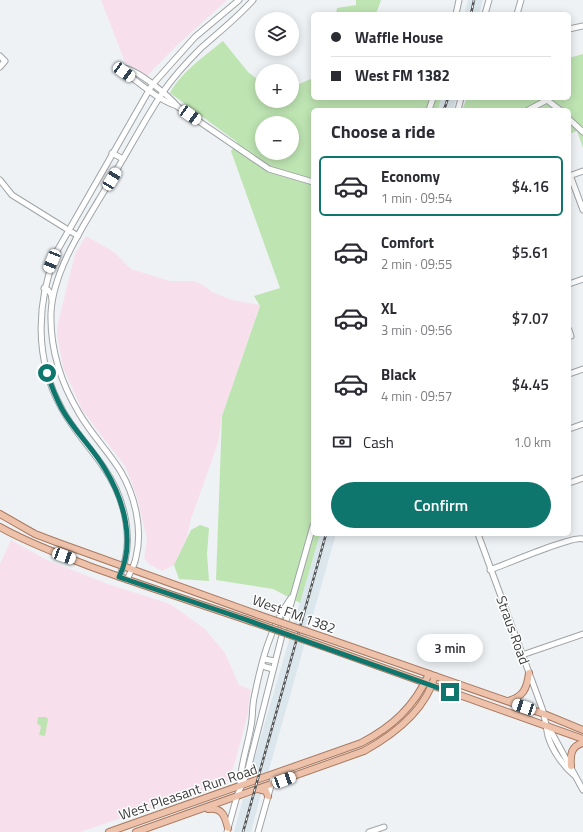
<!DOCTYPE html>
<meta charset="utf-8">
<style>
:root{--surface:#fff;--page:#f2f2f3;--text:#2b2b33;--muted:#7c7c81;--line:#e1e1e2;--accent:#0f766e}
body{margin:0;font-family:"Titillium Web",sans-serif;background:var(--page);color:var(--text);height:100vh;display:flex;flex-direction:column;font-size:15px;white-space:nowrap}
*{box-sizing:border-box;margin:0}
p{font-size:13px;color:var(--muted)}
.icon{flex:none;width:22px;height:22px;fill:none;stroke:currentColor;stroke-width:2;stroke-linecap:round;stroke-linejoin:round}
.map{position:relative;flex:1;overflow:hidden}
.drawer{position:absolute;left:311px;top:108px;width:260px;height:428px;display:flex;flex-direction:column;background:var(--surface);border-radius:6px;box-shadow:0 2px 10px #0003}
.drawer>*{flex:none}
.hud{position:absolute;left:311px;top:12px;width:260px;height:88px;border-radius:6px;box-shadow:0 2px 10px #0003;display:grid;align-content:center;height:88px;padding:0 20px;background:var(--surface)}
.controls{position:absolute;left:255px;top:12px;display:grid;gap:8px}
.controls a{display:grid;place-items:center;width:44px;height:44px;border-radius:50%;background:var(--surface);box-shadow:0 2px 10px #0003;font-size:20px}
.end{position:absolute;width:18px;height:18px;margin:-9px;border:5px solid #0f766e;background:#fff;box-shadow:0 0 0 2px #fff}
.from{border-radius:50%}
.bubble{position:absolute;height:28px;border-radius:14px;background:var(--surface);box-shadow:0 2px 10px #0003;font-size:13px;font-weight:600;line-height:28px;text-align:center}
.car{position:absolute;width:12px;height:24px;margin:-12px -6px;border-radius:5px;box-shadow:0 0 3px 1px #0007;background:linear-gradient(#fff 24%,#345 0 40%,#fff 0 76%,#345 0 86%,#fff 0)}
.hud b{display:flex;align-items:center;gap:14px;height:38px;font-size:15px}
.hud b+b{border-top:1px solid var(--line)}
.hud i{width:10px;height:10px;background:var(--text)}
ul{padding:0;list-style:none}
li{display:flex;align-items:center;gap:12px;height:60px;margin:0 8px 6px;padding:0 12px;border:2px solid transparent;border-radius:6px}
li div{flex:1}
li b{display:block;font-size:15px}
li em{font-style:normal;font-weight:600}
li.on{border-color:var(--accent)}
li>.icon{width:36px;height:36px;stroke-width:1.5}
h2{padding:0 20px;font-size:18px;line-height:48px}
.pay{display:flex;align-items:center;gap:10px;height:44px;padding:0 20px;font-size:15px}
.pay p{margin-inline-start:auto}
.action{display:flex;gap:8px;margin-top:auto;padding:8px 20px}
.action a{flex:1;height:46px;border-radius:24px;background:var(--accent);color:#fff;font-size:16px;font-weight:600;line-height:46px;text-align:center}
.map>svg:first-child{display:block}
.commercial{fill:#f7e0ec}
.built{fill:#dbe6ed}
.green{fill:#bee4b2;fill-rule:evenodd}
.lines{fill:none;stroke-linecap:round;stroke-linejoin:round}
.minor-casing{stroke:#a0a4a7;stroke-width:7}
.major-casing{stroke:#a97960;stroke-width:8}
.minor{stroke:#fff;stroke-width:5}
.major{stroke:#eec2aa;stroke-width:6}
.rail-casing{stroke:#535556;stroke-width:2.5}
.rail{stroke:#fff;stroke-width:1;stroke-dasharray:3;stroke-linecap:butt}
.major-bridge-casing{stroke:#a97960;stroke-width:8;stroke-linecap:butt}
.major-bridge{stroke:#eec2aa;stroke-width:6}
.route{stroke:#0f766e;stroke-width:5}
.labels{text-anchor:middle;stroke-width:3;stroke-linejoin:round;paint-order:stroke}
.street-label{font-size:14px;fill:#3c3d3e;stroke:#fff}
</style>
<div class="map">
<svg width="583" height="832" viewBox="0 0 583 832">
<rect width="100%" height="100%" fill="#eef2f5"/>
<g class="commercial">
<polygon points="101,0 227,0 175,47 147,76 125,62"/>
<polygon points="86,236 114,252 131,269 170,281 194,281 203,285 212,292 232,300 260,305 222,416 218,443 190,522 187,537 174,565 162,571 149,564 144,558 147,539 136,494 125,466 82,410 63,367 57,334 58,323 75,254"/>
<polygon points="11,540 47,560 108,584 170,604 205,629 225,653 239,685 251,690 249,700 248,713 230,781 80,832 0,832 0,564"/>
</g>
<g class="built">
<polygon points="468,0 483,0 479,14 464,14"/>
<polygon points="441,98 456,98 453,110 438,110"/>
<polygon points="320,534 336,534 268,773 255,775 253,774 253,764"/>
<polygon points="260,793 261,794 251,832 234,832 243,799"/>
</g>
<g class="green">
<polygon points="356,0 381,0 376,14 336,14 337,8 356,5"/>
<path d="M223,41L248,72L262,83V101H292V87L313,78V98H441L438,110H313V534H320L300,603L273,589L216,580L222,416L260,306L254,296L280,288L231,151L237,142L170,93C181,72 205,56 223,41ZM262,123H292V153H262Z"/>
<polygon points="583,54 583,148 577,131 569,134 569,110 462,110 467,98 569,98 569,58"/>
<polygon points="200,525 209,528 207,554 209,581 179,579 174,565 191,530"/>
<polygon points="38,717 46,717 48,719 45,736 39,735 41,727 37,723"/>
</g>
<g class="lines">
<g class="minor-casing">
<g id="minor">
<polyline points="456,14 459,0"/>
<polyline points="485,14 489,0"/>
<polyline points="517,14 521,0"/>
<polyline points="569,29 583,26"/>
<polyline points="0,56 5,61 0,67"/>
<path d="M122,68C135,67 170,97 178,107L269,169L313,182"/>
<path d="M122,68L124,72C141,84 158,100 177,106"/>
<polyline points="429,110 433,98"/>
<polyline points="458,110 461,98"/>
<polyline points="528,110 547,100 560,110"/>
<polyline points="569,119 583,132"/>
<polyline points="112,153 123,159"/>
<polyline points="570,175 583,210"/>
<polyline points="569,176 583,171"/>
<polyline points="0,180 12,195 78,236"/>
<polyline points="569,284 583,279"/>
<polyline points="44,288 48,290 51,294 52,300"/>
<polyline points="569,330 571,336"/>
<polyline points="569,374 583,369"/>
<polyline points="569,429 583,424"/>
<polyline points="569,483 583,478"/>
<path d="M478,534L542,708C545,717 546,727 548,736C552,750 563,766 574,775"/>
<path d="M490,570C504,565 574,535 583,539"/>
<path d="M119,577C136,543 125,498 104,468C91,448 73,430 62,409C34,359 36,302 57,251L152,85L195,37L239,0"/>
<path d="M127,580C130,572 135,565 136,557C143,530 135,496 121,472C109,452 91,434 79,413C61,383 50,348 51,313C53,266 91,215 113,176C130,148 145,119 163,92C174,76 187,62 201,48C219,32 237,18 253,0"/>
<polyline points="522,655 583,634"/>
<polyline points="264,659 275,661"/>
<polyline points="262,666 273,669"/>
<polyline points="548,726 583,790"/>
<path d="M240,783C241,763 248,745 251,726C253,717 252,707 254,698C261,663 270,627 291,598"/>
<polyline points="227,832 237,796 247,773 282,635 313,526"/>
<polyline points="258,832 274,775"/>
<polyline points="369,832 384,827"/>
</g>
</g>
<g class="major-casing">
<g id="major">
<polyline points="0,514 35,534 56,542 259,615"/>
<path d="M0,527C28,543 59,554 89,566C144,586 200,604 256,623"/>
<polyline points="326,638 544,714 583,730"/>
<polyline points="322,646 583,739"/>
<path d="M508,701C523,697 527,689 529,673"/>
<path d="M571,766C570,755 571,746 583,743"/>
<polyline points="258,789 266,791 268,796"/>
<path d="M208,809C222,807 225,816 228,828"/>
<path d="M109,832L361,743C392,727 414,707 429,674"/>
<path d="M136,832L364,751C395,734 425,711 435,676"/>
</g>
</g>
<use href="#minor" class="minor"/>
<use href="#major" class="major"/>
<g class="rail-casing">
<g id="rail">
<polyline points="471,14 474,0"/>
<polyline points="444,110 448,98"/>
<polyline points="243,832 326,534"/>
</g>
</g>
<use href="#rail" class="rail"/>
<g class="major-bridge-casing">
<g id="major-bridge">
<polyline points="259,615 326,638"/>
<polyline points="256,623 322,646"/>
</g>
</g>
<use href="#major-bridge" class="major-bridge"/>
</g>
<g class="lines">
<path class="route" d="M47,373C51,385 56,398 62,409C74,431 93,448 105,469C124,500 136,543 119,577L244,619L450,692"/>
</g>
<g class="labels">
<g class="street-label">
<text transform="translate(294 614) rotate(20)" y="5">West FM 1382</text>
<text transform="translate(513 630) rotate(70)" y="5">Straus Road</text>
<text transform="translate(188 792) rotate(-19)" y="5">West Pleasant Run Road</text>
</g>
</g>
</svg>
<div class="controls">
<a><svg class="icon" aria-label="layers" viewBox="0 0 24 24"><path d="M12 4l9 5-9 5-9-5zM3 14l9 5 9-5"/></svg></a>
<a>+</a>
<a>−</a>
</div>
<i class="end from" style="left:47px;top:373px"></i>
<i class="end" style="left:450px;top:692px"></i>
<div class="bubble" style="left:417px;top:634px;width:66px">3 min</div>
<i class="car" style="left:124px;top:72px;rotate:126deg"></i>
<i class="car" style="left:190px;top:115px;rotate:125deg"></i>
<i class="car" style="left:112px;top:179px;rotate:31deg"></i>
<i class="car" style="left:52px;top:261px;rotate:202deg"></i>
<i class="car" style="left:64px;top:556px;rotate:110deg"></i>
<i class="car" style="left:524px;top:707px;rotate:289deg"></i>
<i class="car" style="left:284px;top:780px;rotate:70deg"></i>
<div class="hud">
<b><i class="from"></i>Waffle House</b>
<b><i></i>West FM 1382</b>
</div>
<section class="drawer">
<h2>Choose a ride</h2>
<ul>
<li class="on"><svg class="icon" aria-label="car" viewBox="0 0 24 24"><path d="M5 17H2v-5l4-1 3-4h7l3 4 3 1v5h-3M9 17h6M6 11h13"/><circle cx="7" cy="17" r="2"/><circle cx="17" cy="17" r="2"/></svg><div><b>Economy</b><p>1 min · 09:54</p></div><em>$4.16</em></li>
<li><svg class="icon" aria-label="car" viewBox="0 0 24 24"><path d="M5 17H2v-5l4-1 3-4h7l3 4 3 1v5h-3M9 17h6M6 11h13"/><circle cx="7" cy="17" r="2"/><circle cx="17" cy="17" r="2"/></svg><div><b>Comfort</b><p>2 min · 09:55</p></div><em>$5.61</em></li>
<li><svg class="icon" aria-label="car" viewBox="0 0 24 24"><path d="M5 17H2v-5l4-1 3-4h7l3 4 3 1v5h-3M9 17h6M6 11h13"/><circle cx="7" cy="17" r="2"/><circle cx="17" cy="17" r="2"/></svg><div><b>XL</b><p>3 min · 09:56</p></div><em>$7.07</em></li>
<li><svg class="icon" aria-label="car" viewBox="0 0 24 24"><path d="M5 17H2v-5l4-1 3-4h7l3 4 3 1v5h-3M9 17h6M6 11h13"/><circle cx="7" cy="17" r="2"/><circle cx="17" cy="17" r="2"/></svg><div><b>Black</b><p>4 min · 09:57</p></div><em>$4.45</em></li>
</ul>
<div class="pay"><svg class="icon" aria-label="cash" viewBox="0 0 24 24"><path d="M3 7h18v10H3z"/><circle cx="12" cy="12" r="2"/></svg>Cash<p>1.0 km</p></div>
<div class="action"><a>Confirm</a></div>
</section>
</div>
